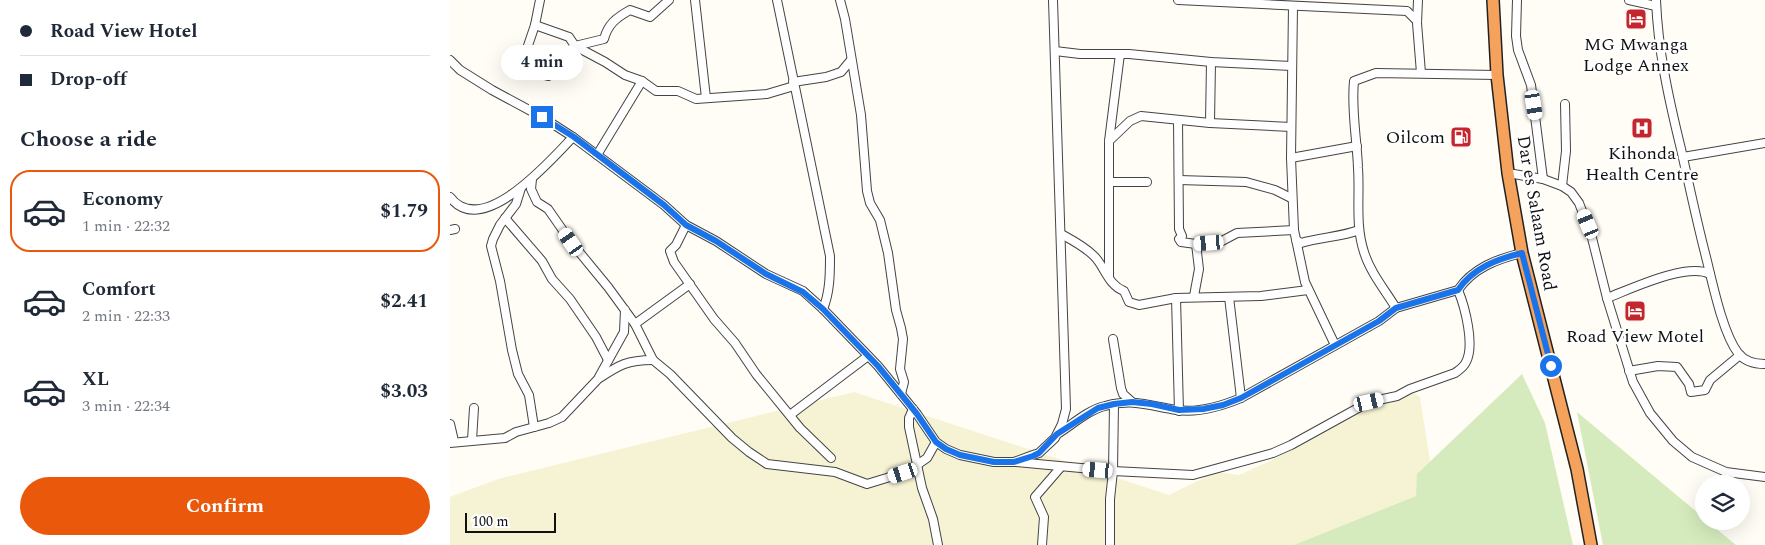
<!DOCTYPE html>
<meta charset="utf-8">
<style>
:root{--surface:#fff;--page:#f6f6f7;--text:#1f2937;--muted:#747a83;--line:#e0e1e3;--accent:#ea580c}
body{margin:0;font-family:Spectral,serif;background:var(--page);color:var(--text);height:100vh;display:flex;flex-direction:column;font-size:19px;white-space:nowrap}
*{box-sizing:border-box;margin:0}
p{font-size:16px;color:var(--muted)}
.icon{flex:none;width:28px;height:28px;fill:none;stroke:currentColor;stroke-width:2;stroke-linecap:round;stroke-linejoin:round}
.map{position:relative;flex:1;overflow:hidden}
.details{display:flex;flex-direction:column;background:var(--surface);width:450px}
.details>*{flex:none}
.top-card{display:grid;align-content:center;height:110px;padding:0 20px;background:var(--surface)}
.fabs{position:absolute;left:1245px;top:475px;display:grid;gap:10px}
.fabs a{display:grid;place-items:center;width:55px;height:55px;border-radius:50%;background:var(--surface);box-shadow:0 5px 20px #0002;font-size:25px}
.scale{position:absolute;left:15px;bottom:12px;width:91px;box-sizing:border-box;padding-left:5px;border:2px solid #111;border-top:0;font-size:14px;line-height:18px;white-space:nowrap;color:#111;-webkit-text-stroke:4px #fff;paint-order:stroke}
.end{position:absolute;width:22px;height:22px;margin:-11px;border:6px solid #1a73e8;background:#fff;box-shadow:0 0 0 2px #fff}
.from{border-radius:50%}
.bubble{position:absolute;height:35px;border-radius:18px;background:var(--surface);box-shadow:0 5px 20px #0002;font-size:16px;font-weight:700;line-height:35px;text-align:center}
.car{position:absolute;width:15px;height:30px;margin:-15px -8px;border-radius:6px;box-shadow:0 0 4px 1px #0007;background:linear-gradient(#fff 24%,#345 0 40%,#fff 0 76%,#345 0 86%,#fff 0)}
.top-card b{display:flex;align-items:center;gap:18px;height:48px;font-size:19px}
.top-card b+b{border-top:1px solid var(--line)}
.top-card i{width:12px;height:12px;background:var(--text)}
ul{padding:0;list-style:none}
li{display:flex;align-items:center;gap:15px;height:82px;margin:0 10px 8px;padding:0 10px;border:2px solid transparent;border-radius:20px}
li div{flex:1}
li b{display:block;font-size:19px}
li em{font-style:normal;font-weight:700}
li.active{border-color:var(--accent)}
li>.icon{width:45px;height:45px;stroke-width:1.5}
h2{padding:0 20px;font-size:22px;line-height:60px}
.button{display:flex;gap:10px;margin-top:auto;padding:10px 20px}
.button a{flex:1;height:58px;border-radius:30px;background:var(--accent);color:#fff;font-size:20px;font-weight:700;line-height:58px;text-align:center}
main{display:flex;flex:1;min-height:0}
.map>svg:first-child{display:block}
.farmland{fill:#f6f3d4}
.green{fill:#d5ebbd}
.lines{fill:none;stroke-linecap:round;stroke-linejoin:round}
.minor-casing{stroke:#444;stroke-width:10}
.highway-casing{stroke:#222;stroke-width:14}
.minor{stroke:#fff;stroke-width:8}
.highway{stroke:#f5a25d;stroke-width:11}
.route{stroke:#1a73e8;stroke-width:6}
.labels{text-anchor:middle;stroke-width:5;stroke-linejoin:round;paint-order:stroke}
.poi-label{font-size:18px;fill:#111;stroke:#fff}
.street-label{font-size:18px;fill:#111;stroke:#fff}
</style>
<main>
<section class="details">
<div class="top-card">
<b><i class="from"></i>Road View Hotel</b>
<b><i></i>Drop-off</b>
</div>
<h2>Choose a ride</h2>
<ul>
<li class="active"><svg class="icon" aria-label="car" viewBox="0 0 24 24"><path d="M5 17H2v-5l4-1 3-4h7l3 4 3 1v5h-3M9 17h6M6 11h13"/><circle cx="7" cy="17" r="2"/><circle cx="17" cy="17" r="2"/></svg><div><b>Economy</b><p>1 min · 22:32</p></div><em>$1.79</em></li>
<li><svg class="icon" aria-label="car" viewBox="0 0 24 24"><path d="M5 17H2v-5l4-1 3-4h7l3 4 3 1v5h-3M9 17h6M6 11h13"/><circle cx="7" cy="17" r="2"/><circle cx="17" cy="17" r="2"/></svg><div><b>Comfort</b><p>2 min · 22:33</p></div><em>$2.41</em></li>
<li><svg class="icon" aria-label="car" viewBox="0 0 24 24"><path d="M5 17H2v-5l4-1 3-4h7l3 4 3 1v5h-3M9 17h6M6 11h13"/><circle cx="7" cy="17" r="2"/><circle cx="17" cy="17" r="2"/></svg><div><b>XL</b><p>3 min · 22:34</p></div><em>$3.03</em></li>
</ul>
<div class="button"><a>Confirm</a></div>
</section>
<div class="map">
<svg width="1315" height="545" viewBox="0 0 1315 545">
<rect width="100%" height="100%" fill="#fffdf5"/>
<polygon class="farmland" points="958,389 970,397 993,545 0,545 0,497 48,479 404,392 719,495 766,472 789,475 824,459 925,403"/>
<g class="green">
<polygon points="1072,374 1095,423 1123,545 844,545 966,496 967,474"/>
<polygon points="1127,412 1254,518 1254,521 1257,521 1286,545 1153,545"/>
</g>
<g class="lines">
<g class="minor-casing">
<g id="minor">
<path d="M90,0L85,25L70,69L98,76L115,55L125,46L154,39C158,24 166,18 180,10L200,17L219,0"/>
<polyline points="245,0 256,98"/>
<path d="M327,0L380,256C380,274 380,292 373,309"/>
<polyline points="390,0 395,19 411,115 417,191 420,203 430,220 438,253 446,310 451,328 453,339 450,369 454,382 451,394"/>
<polyline points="728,0 957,11 967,21"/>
<polyline points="968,0 967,23 971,73"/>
<polyline points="1067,0 1066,36 1068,50 1081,85 1093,179"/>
<polyline points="1179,0 1206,6"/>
<path d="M1206,0C1208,51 1219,100 1231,149C1239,184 1246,218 1255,253C1262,280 1272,332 1288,353C1295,362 1305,364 1315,364"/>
<polyline points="843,6 841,158 844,230 855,282 885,345"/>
<polyline points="85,25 119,37 125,46 155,62 175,75 192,81 206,91 228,91 246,99 317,94 344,86"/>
<polyline points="605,51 630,54 679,54 761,62 842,66"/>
<polyline points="0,60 10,70 42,90 92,117 123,137 214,205 236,225 266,241 316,274 353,291 373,309 428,366 467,414 486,442 496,449 510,455 544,462 564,462 583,455 589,453 605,438 612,424 616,409 603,0"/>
<polyline points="343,82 376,77 391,72 401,60"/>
<polyline points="728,120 729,229 732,236 729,239 731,242 746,244 772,241 787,233 844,230"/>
<polyline points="760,123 761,62"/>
<polyline points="659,141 680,121 691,116 760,123 841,127"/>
<polyline points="147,155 192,81"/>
<polyline points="1233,157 1315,143"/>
<polyline points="841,158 907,146"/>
<polyline points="1058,173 1093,179 1112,186 1121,192 1129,203 1141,234 1157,298 1183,382 1200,413 1223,441 1242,457 1276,472 1315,477"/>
<polyline points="82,179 81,189 87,202 98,209 121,242 158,287 185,324 203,360 220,374 282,438 299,452 317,464 385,472 417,484 453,473 467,465 477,458 486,442"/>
<polyline points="729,180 796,182 825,190 841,198"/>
<polyline points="659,182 697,182"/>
<polyline points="1112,186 1116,151 1115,104"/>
<polyline points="71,188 66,204 50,225 43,239 41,246 50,281 62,350 68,374 79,395 84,427"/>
<path d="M0,197C32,240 101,160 123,137"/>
<polyline points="55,218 92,261 102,279 120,299 146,337 158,360"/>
<polyline points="236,225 226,245 220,251 224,262 264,319 285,343 306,374 350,428 381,458"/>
<polyline points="0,230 5,229"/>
<path d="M611,234C622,240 634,246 644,256C655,267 658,285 674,291L679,302L689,305L726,298L811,296L858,290"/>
<path d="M846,240L851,243C871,237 891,237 909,230"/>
<polyline points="659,277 659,141 670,54"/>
<polyline points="744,296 749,269 746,244"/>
<polyline points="779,297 791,398"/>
<polyline points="726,298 729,411"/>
<path d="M1157,298C1181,289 1237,262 1260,274"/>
<path d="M946,308C935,290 920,272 914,252C905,225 910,196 908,168C907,139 901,110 904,81L926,73L1047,75"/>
<polyline points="185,324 240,284"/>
<polyline points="663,339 671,388 673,394 682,402"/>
<polyline points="1179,371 1208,366 1227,367 1239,384 1241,392 1255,390 1260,380 1290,355"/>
<polyline points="149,377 174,332 175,310"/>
<polyline points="463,409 459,418 459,427 472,488 483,519 488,545"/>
<polyline points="340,415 418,356"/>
<polyline points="0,424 4,441"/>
<path d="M609,433C623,424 638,410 655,406C684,398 700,406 727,410C748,413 772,406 791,398L929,321L946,308L1008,290C1023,268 1047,259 1072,253"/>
<polyline points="22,440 24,408"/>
<path d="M0,443L55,438L66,432L99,423L112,417L148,379C169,365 177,360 203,360"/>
<path d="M566,462L663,471L743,475L823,453L841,445L919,402L947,396L960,389L1005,373C1009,370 1014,367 1016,362C1025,345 1015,307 1008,290"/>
<polyline points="592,545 594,517 585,497 611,467"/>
<polyline points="660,545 660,499 663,471 664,404"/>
</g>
</g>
<g class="highway-casing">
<polyline id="highway" points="1043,0 1047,75 1058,173 1072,253 1127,469 1141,545"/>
</g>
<use href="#minor" class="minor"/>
<use href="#highway" class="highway"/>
</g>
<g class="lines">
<path class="route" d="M92,117L124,137L214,205L236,225L266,241L316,274L353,292L373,309L428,366L467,414L486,442L496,449L510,455L544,462H564L583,456L589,453L607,434L632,418L648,408L664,404L682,402L702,404L729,410L753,409L773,405L791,398L929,321L946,308L1008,290C1023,268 1047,259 1072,253L1101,366"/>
</g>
<defs>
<g id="hotel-square" transform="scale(1.125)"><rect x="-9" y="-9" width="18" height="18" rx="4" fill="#c4262e" stroke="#fff"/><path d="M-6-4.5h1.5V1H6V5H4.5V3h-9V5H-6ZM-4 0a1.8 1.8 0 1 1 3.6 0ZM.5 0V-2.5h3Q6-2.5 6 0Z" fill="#fff"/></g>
<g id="hospital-square" transform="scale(1.125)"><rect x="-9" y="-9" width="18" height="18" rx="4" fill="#c4262e" stroke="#fff"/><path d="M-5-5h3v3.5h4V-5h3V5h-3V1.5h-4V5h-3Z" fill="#fff"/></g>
<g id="fuel-square" transform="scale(1.125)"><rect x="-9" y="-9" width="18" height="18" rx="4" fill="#c4262e" stroke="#fff"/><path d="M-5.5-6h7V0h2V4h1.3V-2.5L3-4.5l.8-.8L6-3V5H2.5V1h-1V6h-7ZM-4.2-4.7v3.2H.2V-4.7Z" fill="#fff"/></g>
</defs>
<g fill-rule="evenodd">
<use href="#hotel-square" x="1186" y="19"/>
<use href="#hospital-square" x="1192" y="128"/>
<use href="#fuel-square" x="1011" y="137"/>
<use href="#hotel-square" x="1185" y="311"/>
</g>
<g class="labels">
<g class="poi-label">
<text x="1186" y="50">MG Mwanga<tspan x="1186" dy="21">Lodge Annex</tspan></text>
<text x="995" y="143" text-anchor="end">Oilcom</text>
<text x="1192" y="159">Kihonda<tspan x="1192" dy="21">Health Centre</tspan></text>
<text x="1185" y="342">Road View Motel</text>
</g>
<g class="street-label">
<text transform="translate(1087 213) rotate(80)" y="6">Dar es Salaam Road</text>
</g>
</g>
</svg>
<div class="fabs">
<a><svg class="icon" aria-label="layers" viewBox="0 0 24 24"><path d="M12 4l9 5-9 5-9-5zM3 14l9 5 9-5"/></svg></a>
</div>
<div class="scale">100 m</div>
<i class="end from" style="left:1101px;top:366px"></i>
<i class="end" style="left:92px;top:117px"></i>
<div class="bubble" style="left:51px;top:45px;width:82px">4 min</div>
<i class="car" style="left:1084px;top:105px;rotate:171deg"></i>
<i class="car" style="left:1138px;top:224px;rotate:337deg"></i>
<i class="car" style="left:121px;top:242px;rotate:325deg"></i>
<i class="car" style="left:759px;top:243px;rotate:266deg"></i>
<i class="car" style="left:919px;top:402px;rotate:77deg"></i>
<i class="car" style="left:648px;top:470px;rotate:275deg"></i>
<i class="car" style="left:453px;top:473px;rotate:252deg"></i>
</div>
</main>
